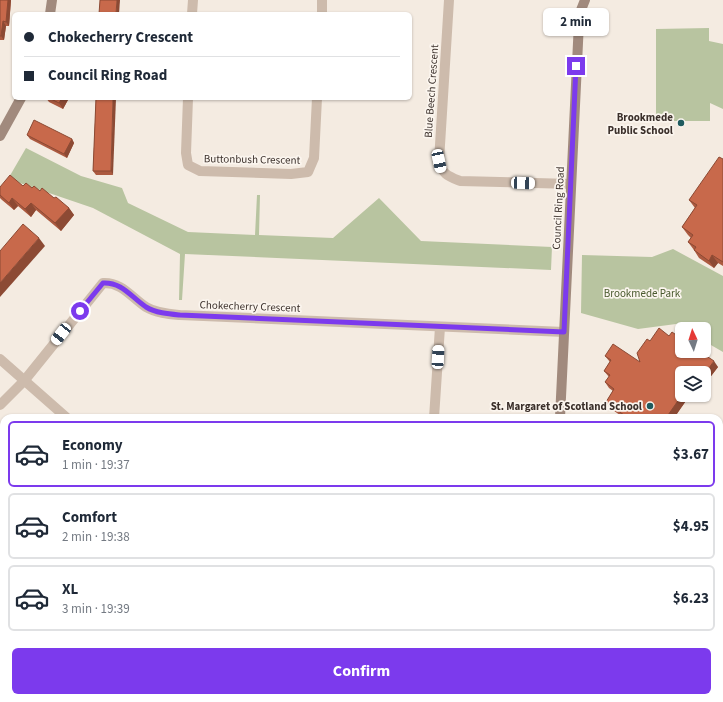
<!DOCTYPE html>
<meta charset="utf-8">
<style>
:root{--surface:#fff;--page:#f6f6f7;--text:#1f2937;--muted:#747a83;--line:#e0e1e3;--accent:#7c3aed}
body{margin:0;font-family:"Source Sans 3",sans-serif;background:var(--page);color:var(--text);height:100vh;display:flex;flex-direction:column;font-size:15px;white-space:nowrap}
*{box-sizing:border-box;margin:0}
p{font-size:13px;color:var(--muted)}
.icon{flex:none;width:22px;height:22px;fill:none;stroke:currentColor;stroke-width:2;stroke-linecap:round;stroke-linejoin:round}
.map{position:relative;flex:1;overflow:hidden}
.side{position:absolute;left:0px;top:414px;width:723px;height:288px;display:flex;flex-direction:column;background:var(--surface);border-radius:12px 12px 0 0;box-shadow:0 1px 3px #0004}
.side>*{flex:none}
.banner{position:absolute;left:12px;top:12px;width:400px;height:88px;border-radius:6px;box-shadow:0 1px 3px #0004;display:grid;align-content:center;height:88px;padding:0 12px;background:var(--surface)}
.needle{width:26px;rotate:356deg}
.tools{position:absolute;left:675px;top:322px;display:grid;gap:8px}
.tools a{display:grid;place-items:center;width:36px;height:36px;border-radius:6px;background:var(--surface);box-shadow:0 1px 3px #0004;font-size:20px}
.end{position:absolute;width:18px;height:18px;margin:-9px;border:5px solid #7c3aed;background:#fff;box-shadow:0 0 0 2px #fff}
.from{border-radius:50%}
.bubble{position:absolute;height:28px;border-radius:6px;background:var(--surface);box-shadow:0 1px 3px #0004;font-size:13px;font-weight:700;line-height:28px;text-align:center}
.car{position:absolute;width:12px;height:24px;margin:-12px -6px;border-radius:5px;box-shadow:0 0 3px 1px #0007;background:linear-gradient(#fff 24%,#345 0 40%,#fff 0 76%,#345 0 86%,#fff 0)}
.banner b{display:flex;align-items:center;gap:14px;height:38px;font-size:15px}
.banner b+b{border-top:1px solid var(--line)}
.banner i{width:10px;height:10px;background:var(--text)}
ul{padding:7px 0 0;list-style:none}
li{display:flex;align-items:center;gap:12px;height:66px;margin:0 8px 6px;padding:0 4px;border:2px solid var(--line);border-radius:6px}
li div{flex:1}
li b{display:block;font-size:15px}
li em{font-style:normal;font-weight:700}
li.current{border-color:var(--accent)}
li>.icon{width:36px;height:36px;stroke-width:1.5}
.primary-button{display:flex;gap:8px;margin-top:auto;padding:8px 12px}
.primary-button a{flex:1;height:46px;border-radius:6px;background:var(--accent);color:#fff;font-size:16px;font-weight:700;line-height:46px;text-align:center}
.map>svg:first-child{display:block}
.green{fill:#b8c4a0}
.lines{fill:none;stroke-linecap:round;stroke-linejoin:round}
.street{stroke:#cdbbac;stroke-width:10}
.secondary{stroke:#a18a7d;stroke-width:10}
.wall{fill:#ac5a40}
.shaded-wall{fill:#8c4a34}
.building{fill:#c8694b;stroke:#8c4a34}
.route{stroke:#7c3aed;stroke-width:5}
.poi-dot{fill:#1f5a5e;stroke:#fbf5ee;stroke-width:1.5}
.labels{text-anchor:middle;stroke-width:3.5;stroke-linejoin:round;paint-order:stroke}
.street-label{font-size:11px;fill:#3b302b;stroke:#fbf5ee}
.poi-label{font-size:11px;font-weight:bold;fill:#3b302b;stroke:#fbf5ee;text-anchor:end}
.park-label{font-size:11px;fill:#4a5a2e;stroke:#fbf5ee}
</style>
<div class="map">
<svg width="723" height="702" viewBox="0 0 723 702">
<rect width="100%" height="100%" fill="#f4ebe1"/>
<g class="green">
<polygon points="709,28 709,41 723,44 723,109 710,103 710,121 656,121 656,29"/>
<polygon points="26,148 81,176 122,188 128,203 188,232 255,235 257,195 260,195 259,235 333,238 379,198 421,241 552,247 551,270 185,254 182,300 179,300 180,254 93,208 8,179"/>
<polygon points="673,249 723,276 723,352 704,341 704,329 684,329 676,324 638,329 581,313 582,255 652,257"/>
</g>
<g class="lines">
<g class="street">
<path d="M449,0L439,161C442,174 448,176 460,181L571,184"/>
<polyline points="192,14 193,0"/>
<polyline points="322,14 322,0"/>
<polyline points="188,98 186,153 188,165 200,171 291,174 308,172 314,158 317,98"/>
<polyline points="0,359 67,418"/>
<path d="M0,405L24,381L103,283C122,282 131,297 146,307C156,313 169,314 180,315L564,332"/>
<polyline points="434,418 440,327"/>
<polyline points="0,620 4,620"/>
<polyline points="719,674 723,668"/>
<polyline points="273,698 275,702"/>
<polyline points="700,702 702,698"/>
</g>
<g class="secondary">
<polyline points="50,14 52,0"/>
<polyline points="0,136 21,98"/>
<polyline points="560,418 579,22 581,10 585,0"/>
<polyline points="0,526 4,526"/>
<polyline points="372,698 374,702"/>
<polyline points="425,698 427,702"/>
<polyline points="300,702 307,698"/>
</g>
</g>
<g class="wall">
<polygon points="0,0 11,0 9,26 6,26 4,40 0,40 0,42"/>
<polygon points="46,98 69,98 63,109 49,102"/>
<polygon points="96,98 113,175 96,175 93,171"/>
<polygon points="27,135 72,139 74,143 67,158 30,139"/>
<polygon points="723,159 723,266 718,263 714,268 699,258 694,250 688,242 691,238 688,235 682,227 695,208 689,200"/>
<polygon points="23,186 32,188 40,191 54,198 69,208 74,215 61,231 36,210 31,217 18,206 14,210 2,200 0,198 0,187"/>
<polygon points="669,336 718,367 708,380 704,377 704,373 682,373 690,395 674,418 624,418 610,408 606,402 613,391 609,388 605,382 609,377 604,371 610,362 605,356 640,362 650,341"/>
<polygon points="562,698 636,698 642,702 573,702 573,701 568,702"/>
</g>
<g class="shaded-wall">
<polygon points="8,0 11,0 9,26 6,22"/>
<polygon points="117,0 120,0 119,14 116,14"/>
<polygon points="3,21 6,26 4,40 1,36"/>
<polygon points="62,98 69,98 63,109 59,103"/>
<polygon points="113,98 116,98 113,175 111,171"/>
<polygon points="72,139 74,143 67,158 64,154"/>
<polygon points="12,198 18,206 14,210 9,203"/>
<polygon points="31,203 36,210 31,217 25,209"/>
<polygon points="69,208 74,215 61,231 55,223"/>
<polygon points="39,238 45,246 0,297 0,283"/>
<polygon points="712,255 718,263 714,268 709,261"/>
<polygon points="714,361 718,367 708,380 704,375"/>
<polygon points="682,395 690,395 674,418 666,418"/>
<polygon points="723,609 723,625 719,631 719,615"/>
<polygon points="478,698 490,698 487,702 475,702"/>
</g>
<g class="building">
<polygon points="0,0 8,0 6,22 3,21 1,36 0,36"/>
<polygon points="100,0 117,0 116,14 99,14"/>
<polygon points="49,98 62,98 59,103"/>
<polygon points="96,98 113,98 111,171 93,171"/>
<polygon points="34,120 72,139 64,154 27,135"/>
<polygon points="719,157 723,159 723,262 712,255 709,261 694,250 696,247 688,242 693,235 682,227 697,205 689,200"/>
<polygon points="10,175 23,186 26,183 32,188 34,186 40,191 42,188 54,198 56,197 69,208 55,223 31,203 25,209 12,198 9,203 0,195 0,187"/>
<polygon points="23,224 39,238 0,283 0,251"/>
<polygon points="659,328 669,336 672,332 682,339 682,351 699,351 714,361 704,375 704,373 702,373 698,370 696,373 682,373 682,395 666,418 643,418 640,416 639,418 628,418 606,402 614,389 605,382 610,375 604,371 611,360 605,356 613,344 640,362 637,353 647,339 650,341"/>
<polygon points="723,565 723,609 719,615 719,570"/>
<polygon points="460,698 478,698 475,702 461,702"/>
<polygon points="572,698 636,698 642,702 581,702 580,700 572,701"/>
</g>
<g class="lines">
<path class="route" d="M80,311L103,283C122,282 131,297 146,307C156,313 169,314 180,315L564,332L576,66"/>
</g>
<g class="poi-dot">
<circle cx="681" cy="123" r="4"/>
<circle cx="650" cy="406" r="4"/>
</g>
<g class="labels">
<g class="street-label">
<text transform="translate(431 91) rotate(-86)" y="4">Blue Beech Crescent</text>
<text transform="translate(252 159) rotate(1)" y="4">Buttonbush Crescent</text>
<text transform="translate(558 208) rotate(-87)" y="4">Council Ring Road</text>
<text transform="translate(250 306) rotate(2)" y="4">Chokecherry Crescent</text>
</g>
<g class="poi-label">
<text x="673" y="121">Brookmede<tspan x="673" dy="13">Public School</tspan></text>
<text x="642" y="410">St. Margaret of Scotland School</text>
</g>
<g class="park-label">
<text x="642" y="297">Brookmede Park</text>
</g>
</g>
</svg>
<div class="tools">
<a><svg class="needle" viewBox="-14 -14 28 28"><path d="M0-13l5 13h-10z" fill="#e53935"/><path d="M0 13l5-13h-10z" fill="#747a83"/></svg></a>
<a><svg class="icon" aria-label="layers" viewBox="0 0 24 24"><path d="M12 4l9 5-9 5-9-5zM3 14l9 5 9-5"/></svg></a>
</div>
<i class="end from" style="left:80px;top:311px"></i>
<i class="end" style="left:576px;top:66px"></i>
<div class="bubble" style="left:543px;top:8px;width:66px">2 min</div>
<i class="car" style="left:439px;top:161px;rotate:168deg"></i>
<i class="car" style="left:523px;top:183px;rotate:92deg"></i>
<i class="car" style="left:61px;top:334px;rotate:218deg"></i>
<i class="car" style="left:438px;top:357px;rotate:3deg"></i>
<div class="banner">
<b><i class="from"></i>Chokecherry Crescent</b>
<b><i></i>Council Ring Road</b>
</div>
<section class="side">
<ul>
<li class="current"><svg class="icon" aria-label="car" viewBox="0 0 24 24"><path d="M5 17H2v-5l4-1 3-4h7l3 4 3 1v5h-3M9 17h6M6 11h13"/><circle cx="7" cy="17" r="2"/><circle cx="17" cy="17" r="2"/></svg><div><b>Economy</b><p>1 min · 19:37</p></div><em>$3.67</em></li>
<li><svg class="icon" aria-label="car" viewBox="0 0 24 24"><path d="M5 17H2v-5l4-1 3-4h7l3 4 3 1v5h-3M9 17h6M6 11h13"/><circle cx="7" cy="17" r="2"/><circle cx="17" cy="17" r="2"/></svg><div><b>Comfort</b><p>2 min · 19:38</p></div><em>$4.95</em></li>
<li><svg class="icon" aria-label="car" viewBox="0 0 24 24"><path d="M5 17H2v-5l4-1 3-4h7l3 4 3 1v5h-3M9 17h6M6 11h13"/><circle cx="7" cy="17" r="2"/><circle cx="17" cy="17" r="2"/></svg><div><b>XL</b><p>3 min · 19:39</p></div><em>$6.23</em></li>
</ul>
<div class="primary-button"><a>Confirm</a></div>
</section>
</div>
